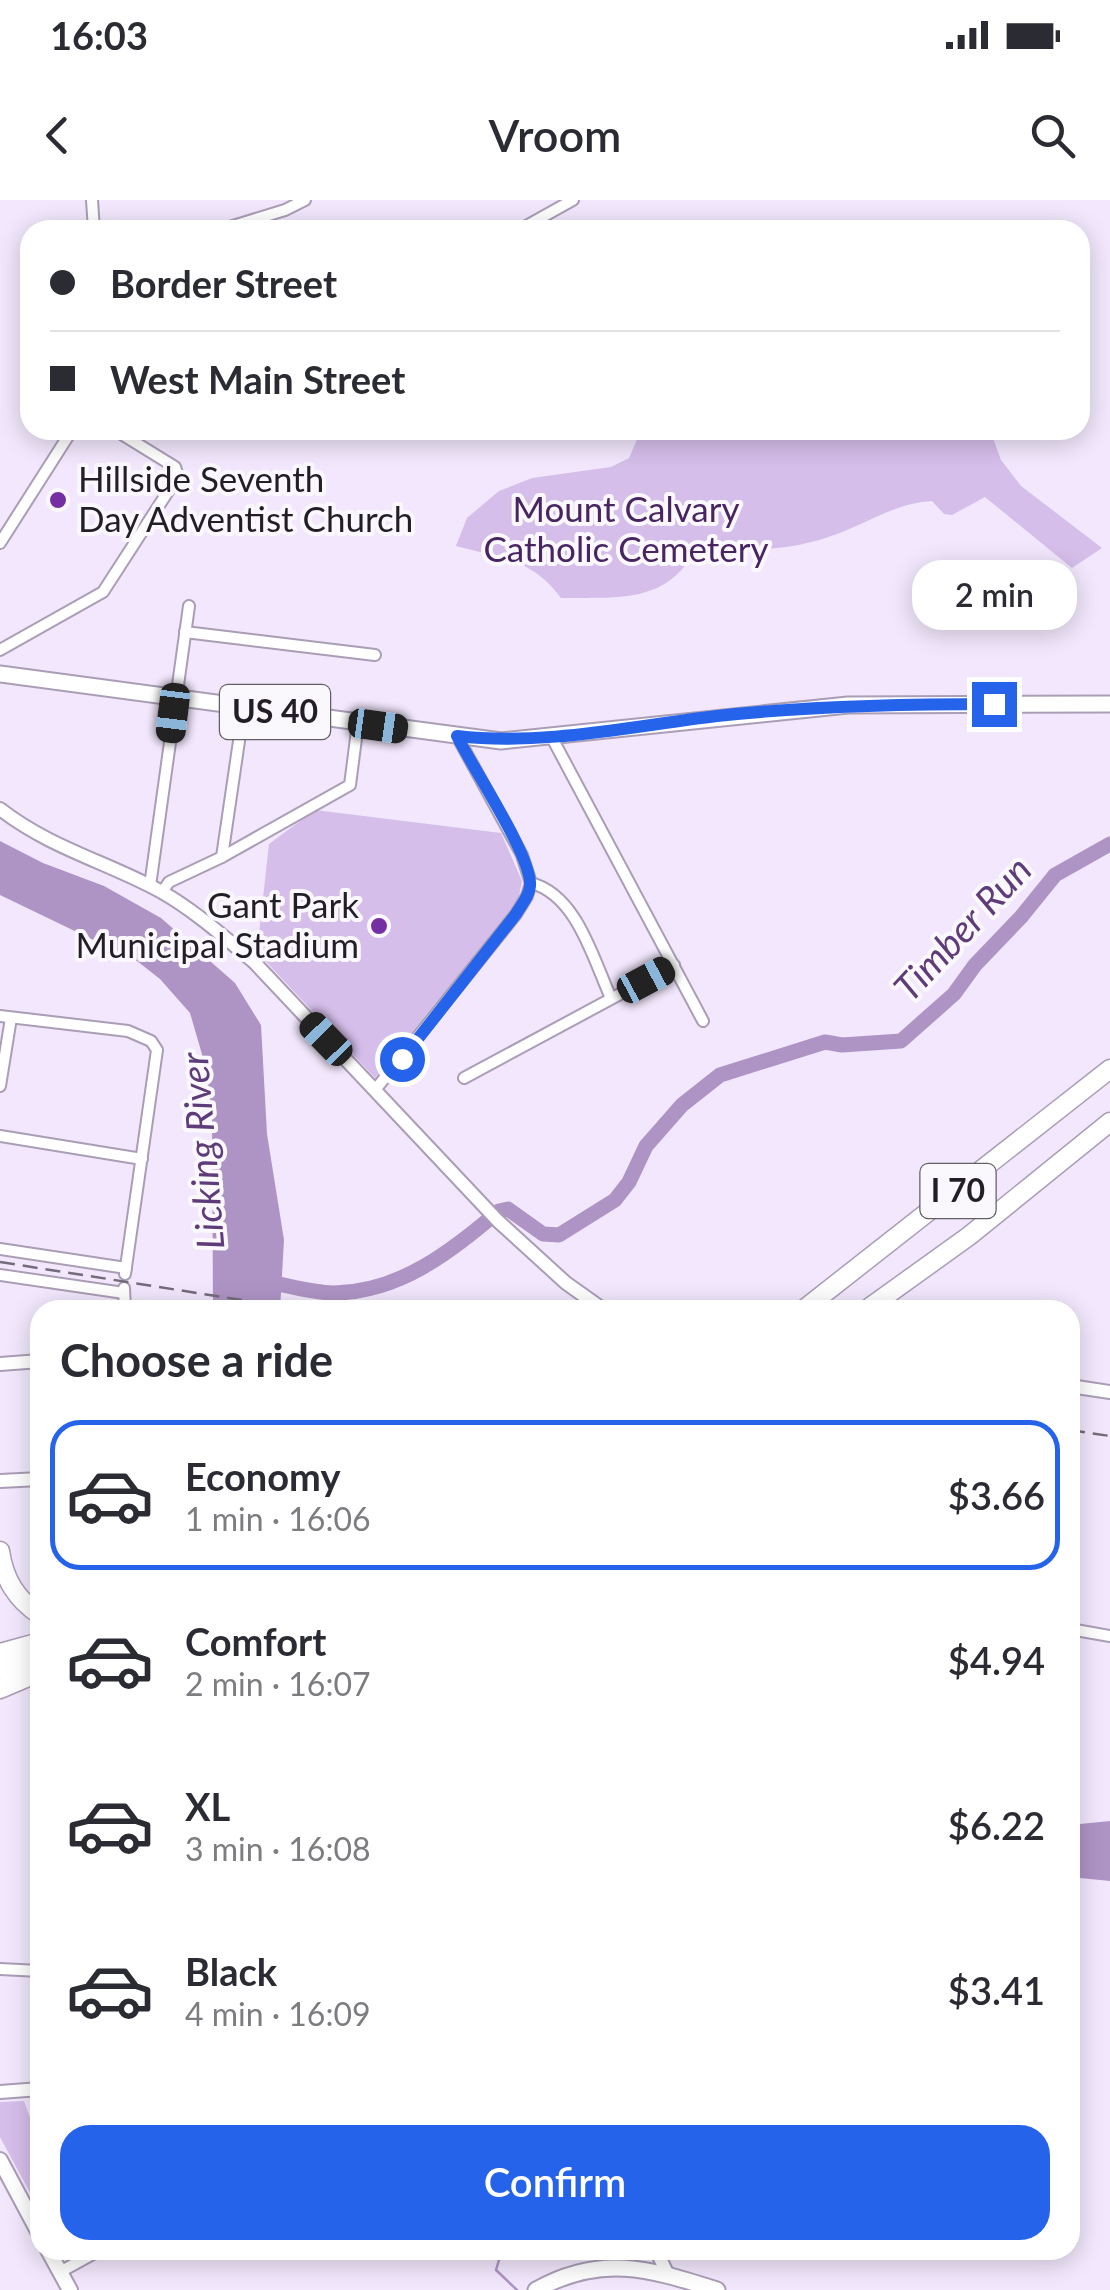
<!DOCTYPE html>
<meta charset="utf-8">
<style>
:root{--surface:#fff;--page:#f7f7f7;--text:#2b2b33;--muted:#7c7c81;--line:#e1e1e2;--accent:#2563eb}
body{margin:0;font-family:Lato,sans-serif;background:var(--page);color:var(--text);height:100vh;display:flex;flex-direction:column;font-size:38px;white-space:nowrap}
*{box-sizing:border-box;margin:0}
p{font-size:32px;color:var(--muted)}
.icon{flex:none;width:55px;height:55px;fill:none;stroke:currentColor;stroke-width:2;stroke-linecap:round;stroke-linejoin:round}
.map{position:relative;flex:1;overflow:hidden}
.panel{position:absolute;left:30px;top:1100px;width:1050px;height:960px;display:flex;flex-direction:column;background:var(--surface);border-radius:30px;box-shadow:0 5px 25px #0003}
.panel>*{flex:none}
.top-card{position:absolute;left:20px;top:20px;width:1070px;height:220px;border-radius:30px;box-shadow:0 5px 25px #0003;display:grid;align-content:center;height:220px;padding:0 30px;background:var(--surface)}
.end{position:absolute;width:45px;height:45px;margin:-22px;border:12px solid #2563eb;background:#fff;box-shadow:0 0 0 5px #fff}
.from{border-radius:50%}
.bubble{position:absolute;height:70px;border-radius:30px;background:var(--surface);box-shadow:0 5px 25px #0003;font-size:32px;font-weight:600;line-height:70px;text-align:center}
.car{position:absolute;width:30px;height:60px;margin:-30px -15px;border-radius:12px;box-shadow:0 0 8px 2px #0007;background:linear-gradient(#222 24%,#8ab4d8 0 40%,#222 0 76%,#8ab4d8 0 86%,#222 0)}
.top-card b{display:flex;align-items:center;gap:35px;height:95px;font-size:38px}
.top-card b+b{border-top:2px solid var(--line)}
.top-card i{width:25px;height:25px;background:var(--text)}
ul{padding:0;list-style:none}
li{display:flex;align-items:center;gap:30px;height:150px;margin:0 20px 15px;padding:0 10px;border:5px solid transparent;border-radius:30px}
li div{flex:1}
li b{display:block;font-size:38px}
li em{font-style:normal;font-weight:600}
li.current{border-color:var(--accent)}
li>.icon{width:90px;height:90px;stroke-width:1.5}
h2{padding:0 30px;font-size:45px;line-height:120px}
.button{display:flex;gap:20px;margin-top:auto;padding:20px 30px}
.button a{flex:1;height:115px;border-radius:30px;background:var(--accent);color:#fff;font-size:40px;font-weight:600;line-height:115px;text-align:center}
.status{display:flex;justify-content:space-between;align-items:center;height:70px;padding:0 50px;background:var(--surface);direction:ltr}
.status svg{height:28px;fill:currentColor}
header{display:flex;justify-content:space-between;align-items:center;height:130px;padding:0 30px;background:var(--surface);font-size:45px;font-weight:600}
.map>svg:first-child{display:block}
.green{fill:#d5beea}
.water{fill:#ae94c5}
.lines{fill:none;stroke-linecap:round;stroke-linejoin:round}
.stream{stroke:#ae94c5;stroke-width:2.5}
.river{stroke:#ae94c5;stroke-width:15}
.minor-casing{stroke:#aa9db6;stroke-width:14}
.tertiary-casing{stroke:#aa9db6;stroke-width:16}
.secondary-casing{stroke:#aa9db6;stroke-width:18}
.primary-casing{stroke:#aa9db6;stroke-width:19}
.motorway-casing{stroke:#aa9db6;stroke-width:21}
.minor{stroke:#fff;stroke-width:10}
.tertiary{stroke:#fff;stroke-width:12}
.secondary{stroke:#fff;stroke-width:14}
.primary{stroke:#fff;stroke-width:15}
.motorway{stroke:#fff;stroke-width:18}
.rail{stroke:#736c7a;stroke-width:2.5;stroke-dasharray:15 8;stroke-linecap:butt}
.route{stroke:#2563eb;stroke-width:12}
.poi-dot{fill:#752fa3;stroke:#fbf8fd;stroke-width:4}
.labels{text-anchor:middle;stroke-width:8;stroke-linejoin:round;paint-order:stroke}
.shield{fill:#fbf8fd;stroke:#635f67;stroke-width:2.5}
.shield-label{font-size:32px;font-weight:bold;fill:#221d27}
.poi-label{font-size:35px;fill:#221d27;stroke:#fbf8fd;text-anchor:start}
.park-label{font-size:35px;fill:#482561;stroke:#fbf8fd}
.water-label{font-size:38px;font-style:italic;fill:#5e3b79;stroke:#fbf8fd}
</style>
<div class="status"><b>16:03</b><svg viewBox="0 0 49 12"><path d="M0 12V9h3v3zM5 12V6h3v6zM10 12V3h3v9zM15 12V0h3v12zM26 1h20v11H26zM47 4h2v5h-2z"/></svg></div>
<header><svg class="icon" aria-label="back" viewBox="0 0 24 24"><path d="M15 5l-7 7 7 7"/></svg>Vroom<svg class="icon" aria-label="search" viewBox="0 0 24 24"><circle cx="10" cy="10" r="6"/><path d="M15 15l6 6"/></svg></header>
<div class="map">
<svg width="1110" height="2090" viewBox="0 0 1110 2090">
<rect width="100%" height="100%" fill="#f2e7fc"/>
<g class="green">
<path d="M641,230H990L1001,260L1021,286L1102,348L1072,368L985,297L952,315L944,314L932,301C897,303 869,322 837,334C795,350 741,355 699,342C671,405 620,397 561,398C531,358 501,358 456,346L467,318L499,291L532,278L611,267L629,258Z"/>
<polygon points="315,610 501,633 522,681 518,701 375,878 257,752 269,644"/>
<polygon points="24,1901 31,1920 40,1920 40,2011 0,1937 0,1902"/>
</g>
<g class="water">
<polygon points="0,641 43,663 104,686 161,718 235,783 261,825 267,934 284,1040 280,1110 213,1110 212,915 206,868 190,813 160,779 137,761 0,695"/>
<polygon points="1110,1621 1110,1681 1070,1677 1070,1625"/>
</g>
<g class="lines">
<polyline class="stream" points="502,2050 496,2070 517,2090"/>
<path class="river" d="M264,1081C286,1085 312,1093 334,1093C401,1092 451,1051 499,1011L508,1009L543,1034L559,1035L615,1000L629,982L646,946L682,905L720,875L825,842L842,845L901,841L954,794L975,765L1021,717L1055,675L1110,644"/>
<g class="minor-casing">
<g id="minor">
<polyline points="92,0 94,30"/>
<polyline points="220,30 285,10 305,0"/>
<polyline points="519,30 573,0"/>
<polyline points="0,343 72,230"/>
<polyline points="185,432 375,455"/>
<polyline points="0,450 103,392 178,276 175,267 115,230"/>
<path d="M457,536L522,655L531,683C577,695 593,759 611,798"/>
<polyline points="551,536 703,821"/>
<polyline points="222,657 244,507"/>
<polyline points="150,686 189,406"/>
<polyline points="162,692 169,682 222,657 350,585 358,523"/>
<polyline points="0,816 128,831 151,841 157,850 125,1074"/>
<polyline points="464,878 674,765"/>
<polyline points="0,886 11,818"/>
<polyline points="375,890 516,714 527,696 531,683"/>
<polyline points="0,936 142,959"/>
<polyline points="0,1049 126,1068"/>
<polyline points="0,1075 124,1093"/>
<polyline points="124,1088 125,1110"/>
<polyline points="1070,1429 1110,1436"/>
<polyline points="0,1769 40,1771"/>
<polyline points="60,2072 100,2050"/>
</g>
</g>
<g class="tertiary-casing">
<g id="tertiary">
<path d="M0,609C50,648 107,662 160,691C194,710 224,737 254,762L498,1021L566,1083L604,1110"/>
<polyline points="0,1164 40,1161"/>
<polyline points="1070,1186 1110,1192"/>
<polyline points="0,1281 40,1279"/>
<polyline points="0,1892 40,1889"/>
<polyline points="656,2050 668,2075"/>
</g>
</g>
<g class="secondary-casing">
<g id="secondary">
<polyline points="0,1960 40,2035"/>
<polyline points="48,2050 70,2090"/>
</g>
</g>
<g class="primary-casing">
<g id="primary">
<polyline points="0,474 501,541 848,505 1110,504"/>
<path d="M536,2090C602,2053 650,2069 717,2090"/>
</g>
</g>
<g class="motorway-casing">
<g id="motorway">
<polyline points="803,1110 1110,869"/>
<polyline points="866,1110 969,1036 1110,922"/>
<path d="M0,1351C4,1379 16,1399 40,1415"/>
<polyline points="0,1453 40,1442"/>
<polyline points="0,1470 40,1460"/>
<polyline points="0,1489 40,1472"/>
</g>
</g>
<use href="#minor" class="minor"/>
<use href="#tertiary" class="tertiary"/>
<use href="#secondary" class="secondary"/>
<use href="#primary" class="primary"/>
<use href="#motorway" class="motorway"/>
<g class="rail">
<polyline points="0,1062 305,1110"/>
<polyline points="1070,1230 1110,1236"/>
</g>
</g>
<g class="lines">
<path class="route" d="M402,859L516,714C521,705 529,697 530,686C533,658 472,567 457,536C543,546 632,526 717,516C809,506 901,504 994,504"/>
</g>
<g class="poi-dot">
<circle cx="58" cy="300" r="10"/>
<circle cx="379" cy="726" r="10"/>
</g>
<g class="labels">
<g class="shield">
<rect x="220" y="485" width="110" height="54" rx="8"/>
<rect x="920.5" y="964" width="75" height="54" rx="8"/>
</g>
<g class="shield-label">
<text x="275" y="523">US 40</text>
<text x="958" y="1002">I 70</text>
</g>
<g class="poi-label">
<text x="78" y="292">Hillside Seventh<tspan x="78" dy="40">Day Adventist Church</tspan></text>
<text x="359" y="718" text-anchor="end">Gant Park<tspan x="359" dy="40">Municipal Stadium</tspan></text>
</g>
<g class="park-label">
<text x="626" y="322">Mount Calvary<tspan x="626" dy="40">Catholic Cemetery</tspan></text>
</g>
<g class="water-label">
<text transform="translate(963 729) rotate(-47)" y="13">Timber Run</text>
<text transform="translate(203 951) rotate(-95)" y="13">Licking River</text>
</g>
</g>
</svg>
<i class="end from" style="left:402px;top:859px"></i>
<i class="end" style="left:994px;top:504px"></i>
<div class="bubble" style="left:912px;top:360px;width:165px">2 min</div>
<i class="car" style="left:173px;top:513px;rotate:187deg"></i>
<i class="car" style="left:378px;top:526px;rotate:98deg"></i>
<i class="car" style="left:646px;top:780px;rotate:62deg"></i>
<i class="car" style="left:326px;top:839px;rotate:316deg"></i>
<div class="top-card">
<b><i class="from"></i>Border Street</b>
<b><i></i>West Main Street</b>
</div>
<section class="panel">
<h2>Choose a ride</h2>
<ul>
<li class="current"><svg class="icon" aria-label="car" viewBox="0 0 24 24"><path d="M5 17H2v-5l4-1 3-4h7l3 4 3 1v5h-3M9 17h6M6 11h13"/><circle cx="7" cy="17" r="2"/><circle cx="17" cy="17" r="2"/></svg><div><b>Economy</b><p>1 min · 16:06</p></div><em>$3.66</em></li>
<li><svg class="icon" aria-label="car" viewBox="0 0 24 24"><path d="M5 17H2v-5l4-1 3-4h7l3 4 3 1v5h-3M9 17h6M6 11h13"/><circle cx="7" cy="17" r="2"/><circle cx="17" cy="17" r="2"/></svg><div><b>Comfort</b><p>2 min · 16:07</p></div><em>$4.94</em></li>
<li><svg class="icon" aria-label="car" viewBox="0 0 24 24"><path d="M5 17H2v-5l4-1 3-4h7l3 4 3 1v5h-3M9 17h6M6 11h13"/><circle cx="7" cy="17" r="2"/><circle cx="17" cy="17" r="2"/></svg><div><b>XL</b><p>3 min · 16:08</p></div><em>$6.22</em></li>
<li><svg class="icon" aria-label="car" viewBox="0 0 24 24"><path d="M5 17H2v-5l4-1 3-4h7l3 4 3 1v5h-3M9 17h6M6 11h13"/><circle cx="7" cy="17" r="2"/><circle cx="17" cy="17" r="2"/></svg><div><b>Black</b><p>4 min · 16:09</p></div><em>$3.41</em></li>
</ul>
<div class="button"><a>Confirm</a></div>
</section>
</div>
